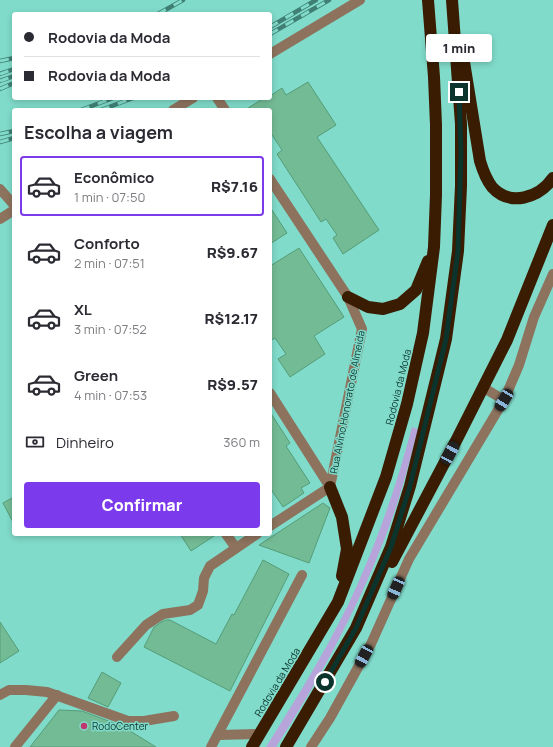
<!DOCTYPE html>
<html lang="pt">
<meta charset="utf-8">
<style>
:root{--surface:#fff;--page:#f2f2f3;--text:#2b2b33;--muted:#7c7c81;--line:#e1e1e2;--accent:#7c3aed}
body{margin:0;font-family:Manrope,sans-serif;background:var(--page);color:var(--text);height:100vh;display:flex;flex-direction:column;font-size:15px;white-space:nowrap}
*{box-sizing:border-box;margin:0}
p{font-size:13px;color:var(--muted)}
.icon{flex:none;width:22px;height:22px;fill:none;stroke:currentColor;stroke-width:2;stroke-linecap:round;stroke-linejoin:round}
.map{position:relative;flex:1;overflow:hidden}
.panel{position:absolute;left:12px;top:108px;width:260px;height:428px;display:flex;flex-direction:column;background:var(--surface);border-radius:4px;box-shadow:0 2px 6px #0003}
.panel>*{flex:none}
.top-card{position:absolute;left:12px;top:12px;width:260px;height:88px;border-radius:4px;box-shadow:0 2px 6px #0003;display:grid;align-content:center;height:88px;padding:0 12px;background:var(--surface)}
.end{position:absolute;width:18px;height:18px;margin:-9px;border:5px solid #0b342d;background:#fff;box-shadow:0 0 0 2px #fff}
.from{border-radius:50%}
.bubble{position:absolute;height:28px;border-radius:4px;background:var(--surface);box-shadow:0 2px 6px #0003;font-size:13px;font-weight:800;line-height:28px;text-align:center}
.car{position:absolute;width:12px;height:24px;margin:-12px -6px;border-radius:5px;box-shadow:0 0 3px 1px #0007;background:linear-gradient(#222 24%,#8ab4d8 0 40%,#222 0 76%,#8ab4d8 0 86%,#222 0)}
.top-card b{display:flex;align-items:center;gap:14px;height:38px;font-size:15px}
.top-card b+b{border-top:1px solid var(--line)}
.top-card i{width:10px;height:10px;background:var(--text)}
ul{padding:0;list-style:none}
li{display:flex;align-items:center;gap:12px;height:60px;margin:0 8px 6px;padding:0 4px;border:2px solid transparent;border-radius:4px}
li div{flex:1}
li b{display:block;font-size:15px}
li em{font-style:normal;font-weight:800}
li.current{border-color:var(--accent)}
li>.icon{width:36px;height:36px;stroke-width:1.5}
h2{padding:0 12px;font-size:18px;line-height:48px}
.pay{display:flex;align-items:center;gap:10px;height:44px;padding:0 12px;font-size:15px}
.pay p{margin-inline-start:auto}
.action{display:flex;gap:8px;margin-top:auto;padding:8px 12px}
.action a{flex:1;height:46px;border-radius:4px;background:var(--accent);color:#fff;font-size:16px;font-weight:800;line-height:46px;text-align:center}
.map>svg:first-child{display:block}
.green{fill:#b7a4db}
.building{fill:#73bb95;stroke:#559d78}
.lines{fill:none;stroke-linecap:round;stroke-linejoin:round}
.minor{stroke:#8d735e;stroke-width:10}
.highway{stroke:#391c01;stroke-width:12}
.rail-casing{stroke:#408074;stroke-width:4.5}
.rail{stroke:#80dbca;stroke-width:3;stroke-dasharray:9;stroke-linecap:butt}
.route{stroke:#0b342d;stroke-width:5}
.poi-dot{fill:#bf356e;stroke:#80dbca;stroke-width:1.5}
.labels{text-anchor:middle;stroke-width:3;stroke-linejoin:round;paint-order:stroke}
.street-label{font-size:10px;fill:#0b342d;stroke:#80dbca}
.poi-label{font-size:10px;fill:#0b342d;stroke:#80dbca;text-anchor:start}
</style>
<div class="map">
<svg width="553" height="747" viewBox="0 0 553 747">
<rect width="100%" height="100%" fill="#80dbca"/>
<path class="green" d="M412,427L418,429C408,468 398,506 383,543C355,614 318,682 276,747H266C295,701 324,654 348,605C375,548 396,488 412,427Z"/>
<g class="building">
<polygon points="308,82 336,125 317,137 379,230 343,254 333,238 337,235 326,219 321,222 277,154 282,150 270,132 270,110 245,110 264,98 270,98 270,96 282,88 286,95"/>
<polygon points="270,207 287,233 270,244"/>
<polygon points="299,248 344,317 314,336 325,354 290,377 278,359 286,354 275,338 270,341 270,266"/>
<polygon points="270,412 290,443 286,446 310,483 301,488 304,493 283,507 270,488"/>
<polygon points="14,497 14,524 3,503"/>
<polygon points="323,503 330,508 309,563 259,545"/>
<polygon points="180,534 217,534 191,551"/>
<polygon points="263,560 289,574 230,691 144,647 154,627 165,620 170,620 216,644 232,614 234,615"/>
<polygon points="0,622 19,651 0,663"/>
<polygon points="102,672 121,683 108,707 88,698"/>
<polygon points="59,710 82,711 122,726 156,747 30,747"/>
</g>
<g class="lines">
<g class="minor">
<polyline points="270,54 360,0"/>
<polyline points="217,98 225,110"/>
<polyline points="173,110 193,98"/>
<polyline points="270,179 348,297 362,329 330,487 270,526"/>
<polyline points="0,189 14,205"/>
<polyline points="0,219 14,210"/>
<polyline points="270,393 330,487"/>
<polyline points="504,400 519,365 534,317 553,274"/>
<polyline points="226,534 236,548"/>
<polyline points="117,657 146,625 163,614 190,610 198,605 203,591 204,578 210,566 257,534"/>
<polyline points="0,695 9,690 26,690 47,692 128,721 144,721 174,716"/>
<polyline points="219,735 260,734"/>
<polyline points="15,747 57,695"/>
<polyline points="211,747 302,575"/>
<polyline points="311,747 330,718 371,644 409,559 504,400 484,388"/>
</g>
<g class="highway">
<path d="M464,62L480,161C483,171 486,179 492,187C510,207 539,198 553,178"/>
<polyline points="348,297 368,307 383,309 400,304 416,290 428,261"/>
<polyline points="330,487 342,517 347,549 342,576"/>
<polyline points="392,562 457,439 507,340 553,225"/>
<polyline points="252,747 338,602 386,477 407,404 423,333 434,247 436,195 436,125 434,77 428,0"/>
<polyline points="286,747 356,628 391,547 410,486 446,339 458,251 461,186 461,124 452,0"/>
</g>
<g class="rail-casing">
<g id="rail">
<polyline points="158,14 183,0"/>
<polyline points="270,27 316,0"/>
<polyline points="270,34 329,0"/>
<polyline points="0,61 14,58"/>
<polyline points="0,74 14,69"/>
<polyline points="0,81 14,76"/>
<polyline points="0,89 14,83"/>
<polyline points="81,110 113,98"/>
<polyline points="101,110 133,98"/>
<polyline points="0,134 14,131"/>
<polyline points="0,142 14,138"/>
</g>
</g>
<use href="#rail" class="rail"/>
</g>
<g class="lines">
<polyline class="route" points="325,682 356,628 391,547 410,486 446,339 458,251 461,153 459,92"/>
</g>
<circle class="poi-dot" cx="84" cy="726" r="4"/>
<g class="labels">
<g class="street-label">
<text transform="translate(398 387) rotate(-76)" y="4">Rodovia da Moda</text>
<text transform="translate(347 402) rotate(-79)" y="4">Rua Alvino Honorato de Almeida</text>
<text transform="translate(277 682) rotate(-59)" y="4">Rodovia da Moda</text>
</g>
<g class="poi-label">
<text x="92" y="730">RodoCenter</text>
</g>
</g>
</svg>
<i class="end from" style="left:325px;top:682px"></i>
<i class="end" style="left:459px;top:92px"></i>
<div class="bubble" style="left:426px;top:34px;width:66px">1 min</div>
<i class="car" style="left:504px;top:400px;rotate:211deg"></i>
<i class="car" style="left:450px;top:453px;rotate:28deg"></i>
<i class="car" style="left:396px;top:588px;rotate:204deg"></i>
<i class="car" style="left:364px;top:656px;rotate:208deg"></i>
<div class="top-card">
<b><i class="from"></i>Rodovia da Moda</b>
<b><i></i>Rodovia da Moda</b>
</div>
<section class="panel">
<h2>Escolha a viagem</h2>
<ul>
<li class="current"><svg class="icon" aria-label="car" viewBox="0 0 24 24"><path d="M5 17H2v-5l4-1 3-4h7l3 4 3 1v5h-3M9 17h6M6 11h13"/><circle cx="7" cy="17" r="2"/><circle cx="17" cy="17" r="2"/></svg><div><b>Econômico</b><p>1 min · 07:50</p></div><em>R$7.16</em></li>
<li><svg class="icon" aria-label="car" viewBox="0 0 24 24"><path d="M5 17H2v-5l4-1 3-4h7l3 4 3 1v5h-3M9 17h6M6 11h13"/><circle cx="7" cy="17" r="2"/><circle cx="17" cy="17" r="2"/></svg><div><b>Conforto</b><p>2 min · 07:51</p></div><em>R$9.67</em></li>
<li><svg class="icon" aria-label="car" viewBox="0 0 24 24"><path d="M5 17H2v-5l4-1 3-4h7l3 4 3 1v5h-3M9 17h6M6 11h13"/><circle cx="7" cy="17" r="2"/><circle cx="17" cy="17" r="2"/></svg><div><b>XL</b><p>3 min · 07:52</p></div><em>R$12.17</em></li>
<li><svg class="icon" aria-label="car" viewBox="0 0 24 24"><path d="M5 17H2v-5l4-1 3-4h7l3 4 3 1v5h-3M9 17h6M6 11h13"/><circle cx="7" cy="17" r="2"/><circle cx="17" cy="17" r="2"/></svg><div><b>Green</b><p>4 min · 07:53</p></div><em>R$9.57</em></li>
</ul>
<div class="pay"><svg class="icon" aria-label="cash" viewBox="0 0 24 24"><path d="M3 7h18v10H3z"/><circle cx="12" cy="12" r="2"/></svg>Dinheiro<p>360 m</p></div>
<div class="action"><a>Confirmar</a></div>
</section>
</div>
